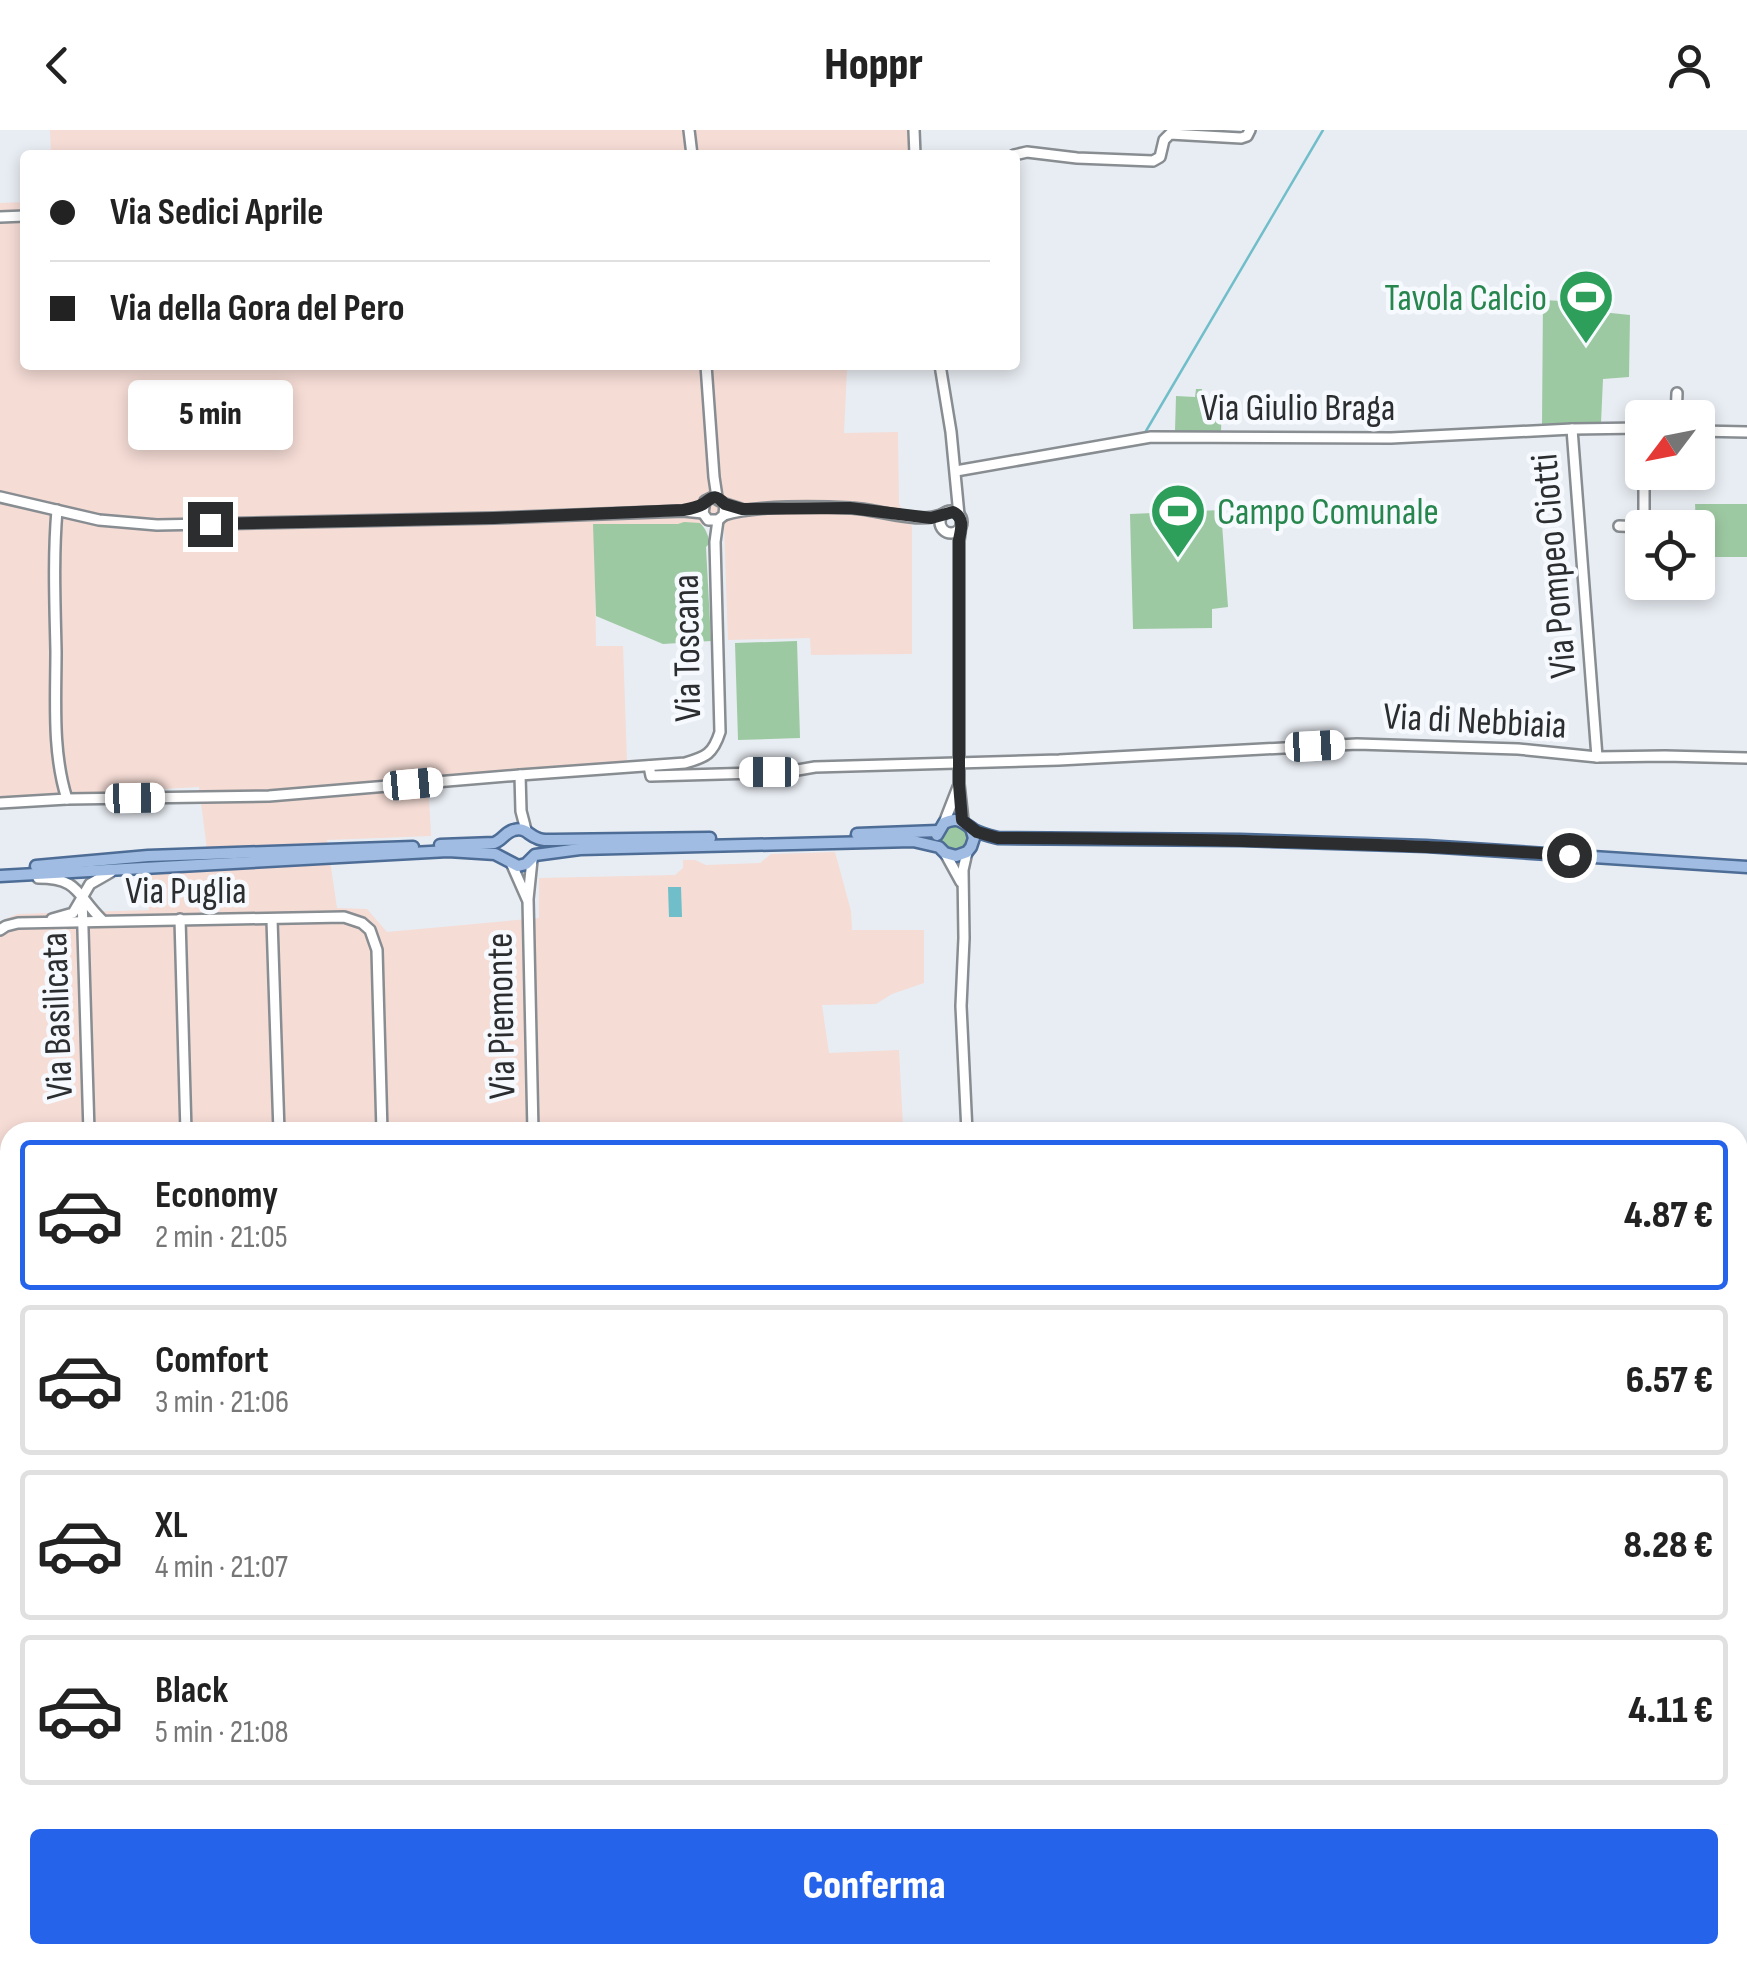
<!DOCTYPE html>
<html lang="it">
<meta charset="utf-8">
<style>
:root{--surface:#fff;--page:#f2f2f2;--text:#222;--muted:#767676;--line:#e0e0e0;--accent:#2563eb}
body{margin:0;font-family:"Sofia Sans Condensed",sans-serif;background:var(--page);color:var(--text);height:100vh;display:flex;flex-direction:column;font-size:38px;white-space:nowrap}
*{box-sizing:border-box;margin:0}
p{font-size:32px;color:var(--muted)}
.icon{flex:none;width:55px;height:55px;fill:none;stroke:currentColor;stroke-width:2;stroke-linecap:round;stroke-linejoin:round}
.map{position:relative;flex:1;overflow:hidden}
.details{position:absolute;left:0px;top:992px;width:1748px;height:842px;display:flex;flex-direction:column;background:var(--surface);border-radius:30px 30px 0 0;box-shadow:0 5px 15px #0003}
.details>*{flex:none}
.banner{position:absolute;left:20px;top:20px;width:1000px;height:220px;border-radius:10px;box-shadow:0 5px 15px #0003;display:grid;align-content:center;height:220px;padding:0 30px;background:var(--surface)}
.needle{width:65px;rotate:238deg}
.fabs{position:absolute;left:1625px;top:270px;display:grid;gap:20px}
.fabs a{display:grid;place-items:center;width:90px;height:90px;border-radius:10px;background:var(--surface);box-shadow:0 5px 15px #0003;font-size:50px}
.end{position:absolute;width:45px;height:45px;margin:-22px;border:12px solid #2b2d2f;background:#fff;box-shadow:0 0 0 5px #fff}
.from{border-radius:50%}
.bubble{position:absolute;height:70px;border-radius:10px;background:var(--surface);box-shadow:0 5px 15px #0003;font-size:32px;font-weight:800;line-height:70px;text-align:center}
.car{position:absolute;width:30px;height:60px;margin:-30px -15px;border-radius:12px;box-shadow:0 0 8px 2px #0007;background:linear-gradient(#fff 24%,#345 0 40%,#fff 0 76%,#345 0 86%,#fff 0)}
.banner b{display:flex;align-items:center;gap:35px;height:95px;font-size:38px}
.banner b+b{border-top:2px solid var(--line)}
.banner i{width:25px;height:25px;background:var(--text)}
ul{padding:18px 0 0;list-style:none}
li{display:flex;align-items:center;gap:30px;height:150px;margin:0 20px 15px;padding:0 10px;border:5px solid var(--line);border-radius:10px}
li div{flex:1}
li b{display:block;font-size:38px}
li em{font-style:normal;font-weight:800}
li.on{border-color:var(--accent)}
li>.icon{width:90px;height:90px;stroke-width:1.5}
.action{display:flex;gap:20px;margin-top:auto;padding:20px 30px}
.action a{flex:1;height:115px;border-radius:10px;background:var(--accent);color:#fff;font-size:40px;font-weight:800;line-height:115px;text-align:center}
header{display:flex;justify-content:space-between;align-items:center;height:130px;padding:0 30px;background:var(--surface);font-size:45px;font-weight:800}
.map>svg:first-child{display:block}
.industrial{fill:#f5dcd5}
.green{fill:#9dc9a2}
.water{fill:#70bec9}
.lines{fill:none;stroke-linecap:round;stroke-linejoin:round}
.stream{stroke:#70bec9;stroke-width:2.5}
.minor-casing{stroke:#888d92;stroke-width:14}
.major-casing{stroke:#4e6d96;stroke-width:15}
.minor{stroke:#fff;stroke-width:9}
.major{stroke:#a0bce2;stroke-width:10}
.route{stroke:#2b2d2f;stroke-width:12}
.labels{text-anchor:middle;stroke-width:9;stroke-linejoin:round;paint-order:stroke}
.leisure-label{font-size:38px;fill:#27864d;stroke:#f6faff;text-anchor:end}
.street-label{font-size:38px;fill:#2b2d2f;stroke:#f6faff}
</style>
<header><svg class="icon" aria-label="back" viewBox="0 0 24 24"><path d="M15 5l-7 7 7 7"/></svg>Hoppr<svg class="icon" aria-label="person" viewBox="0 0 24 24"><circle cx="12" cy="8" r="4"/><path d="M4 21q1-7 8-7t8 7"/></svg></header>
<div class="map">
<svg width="1747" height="1834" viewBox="0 0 1747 1834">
<rect width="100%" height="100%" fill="#e8edf3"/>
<g class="industrial">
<polygon points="50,0 911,0 912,25 51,25"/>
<polygon points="25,72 25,235 776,235 777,238 847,240 844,303 898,302 899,374 912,397 912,524 811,525 810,508 728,510 724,395 594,394 596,516 623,516 627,631 428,648 431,706 327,710 337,778 367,779 387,802 539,788 539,748 675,745 683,738 683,730 695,730 706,735 760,733 771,724 835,722 851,781 852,800 924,800 924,853 892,864 876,874 822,875 829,923 899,920 903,996 956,995 957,1002 10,1002 10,1162 0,1162 0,791 18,784 149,780 149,739 209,735 199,657 0,668 0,73"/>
</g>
<g class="green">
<polygon points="1543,170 1562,171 1564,178 1630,185 1629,247 1603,249 1601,293 1542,294"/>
<polygon points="1196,259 1202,259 1203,267 1222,267 1221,302 1175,301 1176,266 1195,267"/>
<polygon points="1695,374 1747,374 1747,427 1698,427"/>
<polygon points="1221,380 1228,477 1212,479 1212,498 1133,499 1130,384"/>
<path d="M684,392L700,393C706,399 708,405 710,413L706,417L711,511L663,514L596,486L593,394H678Z"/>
<polygon points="797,511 800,608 738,610 735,513"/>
<circle cx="955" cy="708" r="14"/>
</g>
<polygon class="water" points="668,757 681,757 682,787 669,787"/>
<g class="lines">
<polyline class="stream" points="1146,301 1323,0"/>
<g class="minor-casing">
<g id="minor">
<polyline points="689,0 692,25"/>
<polyline points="914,0 915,25"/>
<polyline points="1014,25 1027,22 1077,28 1153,31 1160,27 1164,10 1170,4 1241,8 1247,6 1250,0"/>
<polyline points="0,87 25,86"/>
<polyline points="706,235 714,347 717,367"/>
<polyline points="940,235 951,302 959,385"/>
<polyline points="1676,288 1677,263"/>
<polyline points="1572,299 1597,627"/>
<polyline points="1698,301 1747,302"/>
<polyline points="956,341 1151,307 1391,308 1572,299 1642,298"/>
<polyline points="0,367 99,390 157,395 494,388 683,381 703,383"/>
<polyline points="725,374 724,385 718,390 708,390 703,383 705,371 713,367 725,374 741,379"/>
<path d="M57,380C53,427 55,474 56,521C56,570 52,622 67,669"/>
<circle cx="951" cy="392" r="11"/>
<path d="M724,385C756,375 817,376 851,378C879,379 920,396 945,383"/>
<polyline points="961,395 959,411 959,654 963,690"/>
<polyline points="1619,396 1644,397 1644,342"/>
<polyline points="649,636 651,646 786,642 815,637 1059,630 1357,614 1518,619 1597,627 1665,626 1747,628"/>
<polyline points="520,645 521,681 526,700"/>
<path d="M0,673L67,669L269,666L520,645L685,633C706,627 713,624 720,602L715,412L718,390"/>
<polyline points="944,693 958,657"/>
<polyline points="967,722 963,740 964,808 961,876 967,1002"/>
<polyline points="945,723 961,752"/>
<polyline points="532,730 528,769 533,1002"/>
<polyline points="512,735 527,769"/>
<path d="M38,748C80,748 76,765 102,790"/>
<polyline points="82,767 89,1002"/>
<polyline points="52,789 73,783 90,754 111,742"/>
<polyline points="180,789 186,1002"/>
<polyline points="272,790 279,1002"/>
<polyline points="0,800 6,796 18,793 344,787 362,793 370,800 377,820 382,1002"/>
<polyline points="0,1093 10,1093"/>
<polyline points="0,1155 10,1155"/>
<polyline points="1738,1248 1747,1247"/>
<polyline points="0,1462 10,1462"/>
<polyline points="3,1632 10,1650"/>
<polyline points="0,1746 10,1746"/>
<polyline points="1738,1787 1747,1788"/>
<polyline points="0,1805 10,1804"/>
<polyline points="24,1825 24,1834"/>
<polyline points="418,1825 418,1834"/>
<polyline points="552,1825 552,1834"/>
<polyline points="213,1834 226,1833"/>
<polyline points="1208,1834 1211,1825"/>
</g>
</g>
<g class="major-casing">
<g id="major">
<polyline points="857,704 938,701"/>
<path d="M937,705L944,693C958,686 962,692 974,700C981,704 990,706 998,708L1240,710L1426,716L1747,737"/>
<path d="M440,715L494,713C503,710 505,702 514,700C526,697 528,705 537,708C542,711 548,710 554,710L710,708"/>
<polyline points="36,736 148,726 413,717"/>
<polyline points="0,746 448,721 495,724 518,736 526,734 535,725 580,719 913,711 939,717 945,723 956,726 967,722 971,717 974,708 971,698"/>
</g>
</g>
<use href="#minor" class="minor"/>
<use href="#major" class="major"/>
</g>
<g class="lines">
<path class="route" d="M210,394L494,388L683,380C689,379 698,377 703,374C713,367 714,363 725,374L742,379L850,378L931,388L953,382C965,388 961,400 959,410V654L962,690L977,702L998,708C1189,709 1379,712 1569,725"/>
</g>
<defs>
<g id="stadium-pin" transform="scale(2.875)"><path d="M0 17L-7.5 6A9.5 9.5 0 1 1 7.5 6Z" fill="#2e9e5b" stroke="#f6faff"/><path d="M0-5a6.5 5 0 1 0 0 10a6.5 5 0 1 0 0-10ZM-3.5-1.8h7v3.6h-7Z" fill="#fff"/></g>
</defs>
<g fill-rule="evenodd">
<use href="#stadium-pin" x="1586" y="167"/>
<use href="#stadium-pin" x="1178" y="381"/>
</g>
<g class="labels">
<g class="leisure-label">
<text x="1547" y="180">Tavola Calcio</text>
<text x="1217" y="394" text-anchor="start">Campo Comunale</text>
</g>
<g class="street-label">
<text x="1298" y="290">Via Giulio Braga</text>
<text transform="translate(1553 436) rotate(-95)" y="13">Via Pompeo Ciotti</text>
<text transform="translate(686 518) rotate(-91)" y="13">Via Toscana</text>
<text transform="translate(1475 590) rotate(3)" y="13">Via di Nebbiaia</text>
<text x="186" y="773">Via Puglia</text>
<text transform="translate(56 886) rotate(-92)" y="13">Via Basilicata</text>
<text transform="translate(500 886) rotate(-91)" y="13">Via Piemonte</text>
</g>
</g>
</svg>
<div class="fabs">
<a><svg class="needle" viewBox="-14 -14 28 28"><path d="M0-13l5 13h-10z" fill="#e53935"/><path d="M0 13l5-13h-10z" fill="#767676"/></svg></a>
<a><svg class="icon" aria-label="locate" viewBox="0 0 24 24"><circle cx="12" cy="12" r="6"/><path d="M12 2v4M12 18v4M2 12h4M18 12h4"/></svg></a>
</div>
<i class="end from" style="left:1569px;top:725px"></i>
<i class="end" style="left:210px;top:394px"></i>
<div class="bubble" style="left:128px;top:250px;width:165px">5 min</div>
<i class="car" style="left:1315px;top:616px;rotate:87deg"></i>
<i class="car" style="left:769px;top:642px;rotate:270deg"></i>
<i class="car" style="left:413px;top:654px;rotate:85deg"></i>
<i class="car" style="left:135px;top:668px;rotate:89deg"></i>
<div class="banner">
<b><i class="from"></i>Via Sedici Aprile</b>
<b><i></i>Via della Gora del Pero</b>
</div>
<section class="details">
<ul>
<li class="on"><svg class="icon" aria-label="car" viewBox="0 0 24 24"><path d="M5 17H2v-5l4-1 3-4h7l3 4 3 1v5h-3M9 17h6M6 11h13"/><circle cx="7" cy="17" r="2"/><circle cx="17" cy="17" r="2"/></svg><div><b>Economy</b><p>2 min · 21:05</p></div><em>4.87 €</em></li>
<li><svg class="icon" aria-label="car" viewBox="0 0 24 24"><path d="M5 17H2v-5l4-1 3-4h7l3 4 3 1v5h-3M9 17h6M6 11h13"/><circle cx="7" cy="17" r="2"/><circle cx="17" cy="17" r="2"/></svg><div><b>Comfort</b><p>3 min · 21:06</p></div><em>6.57 €</em></li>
<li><svg class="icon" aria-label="car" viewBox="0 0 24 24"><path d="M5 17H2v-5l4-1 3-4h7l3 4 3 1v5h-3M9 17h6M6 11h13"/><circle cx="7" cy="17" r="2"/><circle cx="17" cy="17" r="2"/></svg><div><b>XL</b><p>4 min · 21:07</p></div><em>8.28 €</em></li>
<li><svg class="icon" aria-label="car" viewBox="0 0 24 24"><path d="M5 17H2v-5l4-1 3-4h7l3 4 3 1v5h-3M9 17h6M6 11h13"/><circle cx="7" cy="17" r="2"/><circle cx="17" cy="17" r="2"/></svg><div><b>Black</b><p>5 min · 21:08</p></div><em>4.11 €</em></li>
</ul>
<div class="action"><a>Conferma</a></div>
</section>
</div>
